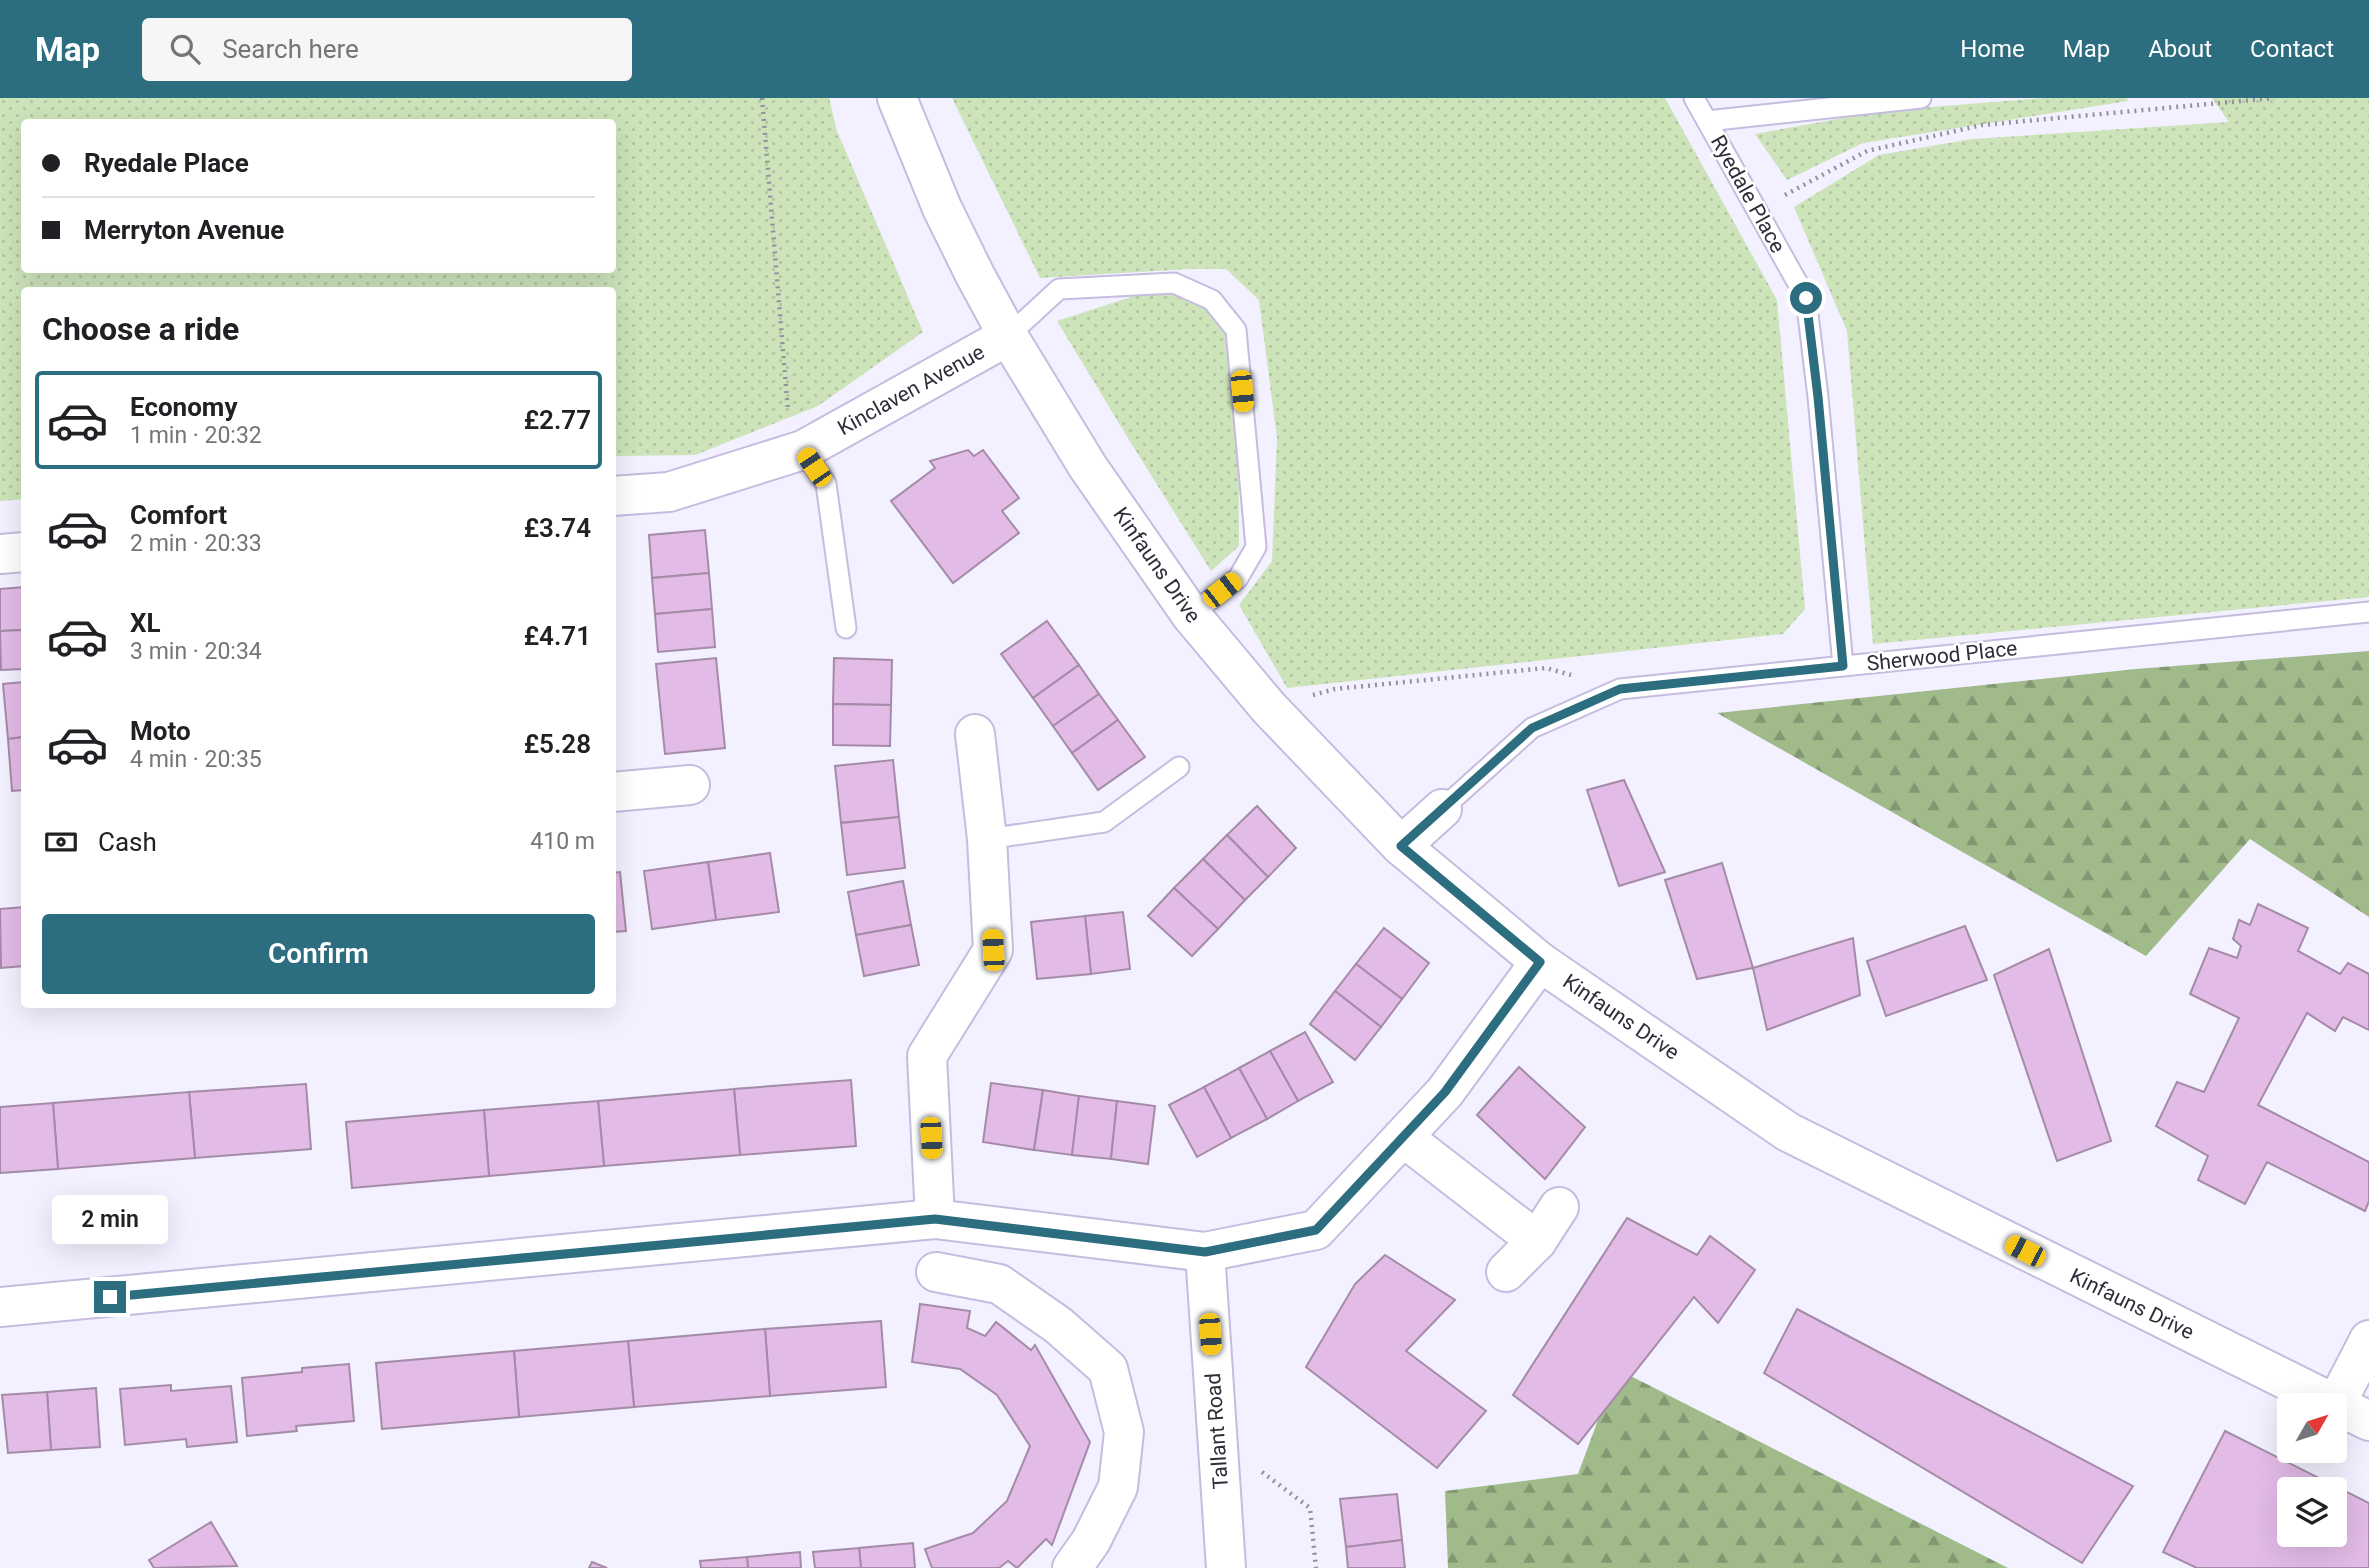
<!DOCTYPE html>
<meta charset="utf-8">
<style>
:root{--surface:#fff;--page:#f6f6f6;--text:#202124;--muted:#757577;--line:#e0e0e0;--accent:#2c6d80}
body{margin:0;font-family:Roboto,sans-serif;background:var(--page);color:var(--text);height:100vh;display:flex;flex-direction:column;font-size:26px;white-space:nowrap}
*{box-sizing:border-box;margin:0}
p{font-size:23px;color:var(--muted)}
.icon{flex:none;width:38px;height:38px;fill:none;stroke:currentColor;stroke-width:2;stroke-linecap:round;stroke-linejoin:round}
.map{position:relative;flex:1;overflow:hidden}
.sheet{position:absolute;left:21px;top:189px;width:595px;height:721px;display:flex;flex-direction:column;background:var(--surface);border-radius:7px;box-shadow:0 7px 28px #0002}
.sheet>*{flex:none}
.top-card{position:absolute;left:21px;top:21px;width:595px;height:154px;border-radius:7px;box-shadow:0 7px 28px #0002;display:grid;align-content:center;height:154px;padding:0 21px;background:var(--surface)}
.needle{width:46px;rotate:51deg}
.buttons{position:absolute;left:2277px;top:1295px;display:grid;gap:14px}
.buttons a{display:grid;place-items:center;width:70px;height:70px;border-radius:7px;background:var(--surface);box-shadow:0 7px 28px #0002;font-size:35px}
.end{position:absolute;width:32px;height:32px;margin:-16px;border:9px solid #2c6d80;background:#fff;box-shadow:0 0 0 4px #fff}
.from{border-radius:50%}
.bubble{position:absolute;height:49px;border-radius:7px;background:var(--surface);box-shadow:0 7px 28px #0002;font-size:23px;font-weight:600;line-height:49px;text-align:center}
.car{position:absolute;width:21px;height:42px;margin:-21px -10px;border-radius:9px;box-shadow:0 0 5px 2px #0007;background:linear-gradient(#f5c518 24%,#345 0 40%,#f5c518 0 76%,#345 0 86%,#f5c518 0)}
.top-card b{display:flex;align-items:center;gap:24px;height:66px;font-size:26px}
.top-card b+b{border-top:2px solid var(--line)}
.top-card i{width:18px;height:18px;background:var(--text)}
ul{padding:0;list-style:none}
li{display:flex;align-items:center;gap:21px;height:98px;margin:0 14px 10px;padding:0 7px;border:4px solid transparent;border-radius:7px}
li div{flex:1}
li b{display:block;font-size:26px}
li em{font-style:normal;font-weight:600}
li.selected{border-color:var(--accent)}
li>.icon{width:63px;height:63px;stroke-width:1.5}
h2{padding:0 21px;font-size:32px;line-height:84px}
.pay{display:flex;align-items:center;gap:18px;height:77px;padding:0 21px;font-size:26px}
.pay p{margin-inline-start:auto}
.action{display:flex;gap:14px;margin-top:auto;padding:14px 21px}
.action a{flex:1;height:80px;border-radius:7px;background:var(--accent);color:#fff;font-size:28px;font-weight:600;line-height:80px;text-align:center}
header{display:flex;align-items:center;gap:42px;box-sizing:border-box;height:98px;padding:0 35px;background:var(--accent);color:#fff}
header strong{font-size:33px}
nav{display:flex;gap:38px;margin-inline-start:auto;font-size:24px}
.search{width:490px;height:63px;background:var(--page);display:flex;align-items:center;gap:18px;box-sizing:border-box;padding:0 24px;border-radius:7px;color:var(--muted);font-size:26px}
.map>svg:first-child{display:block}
.grass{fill:url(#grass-dots);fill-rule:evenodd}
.forest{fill:url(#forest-firs)}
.building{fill:#e2bbe6;stroke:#a48ba7;stroke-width:2;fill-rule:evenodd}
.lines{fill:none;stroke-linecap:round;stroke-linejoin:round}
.lane-casing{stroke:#c5bcdf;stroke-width:23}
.street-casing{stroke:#c5bcdf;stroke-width:42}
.secondary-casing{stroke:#c5bcdf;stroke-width:42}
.path{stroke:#94919f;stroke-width:4.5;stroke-dasharray:2 5;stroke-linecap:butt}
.lane{stroke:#fff;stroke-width:19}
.street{stroke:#fff;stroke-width:38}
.secondary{stroke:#fff;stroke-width:38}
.route{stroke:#2c6d80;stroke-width:9}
.labels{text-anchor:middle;stroke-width:5;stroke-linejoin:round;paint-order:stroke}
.street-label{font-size:21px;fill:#302d3a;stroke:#fff}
</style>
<header>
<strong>Map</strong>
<div class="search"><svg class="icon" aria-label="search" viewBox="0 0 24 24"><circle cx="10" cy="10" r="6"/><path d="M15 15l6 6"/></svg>Search here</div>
<nav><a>Home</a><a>Map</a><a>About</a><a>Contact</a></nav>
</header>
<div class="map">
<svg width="2369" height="1470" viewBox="0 0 2369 1470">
<defs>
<pattern id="grass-dots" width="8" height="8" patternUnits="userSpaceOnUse" patternTransform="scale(1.75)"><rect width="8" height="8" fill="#cde4ba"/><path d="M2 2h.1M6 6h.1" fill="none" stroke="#b0c4a1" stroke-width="1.8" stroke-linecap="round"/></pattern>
<pattern id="forest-firs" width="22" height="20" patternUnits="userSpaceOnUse" patternTransform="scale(1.75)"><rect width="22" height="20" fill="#a0ba8a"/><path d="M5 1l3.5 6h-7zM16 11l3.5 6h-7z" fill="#839872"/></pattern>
</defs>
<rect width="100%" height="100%" fill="#f3f0ff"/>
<g class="grass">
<path d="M0,0H829L837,33L923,234L818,308L695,357L613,358L612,192H24V401L0,403ZM24,24H612V172H24Z"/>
<polygon points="952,0 1665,0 1777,202 1805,511 1783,536 1287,590 1239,507 1272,463 1277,340 1259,202 1226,171 1188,171 1040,180"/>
<polygon points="2045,0 2127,0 2128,3 1863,45 1787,82 1755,36 1881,13"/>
<polygon points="2212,0 2369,0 2369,499 1873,546 1847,233 1794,109 1879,57 1972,41 2229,24"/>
<polygon points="1174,185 1212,202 1238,241 1239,448 1211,473 1131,345 1057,223"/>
</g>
<g class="forest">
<polygon points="2369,553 2369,819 2250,741 2146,858 1717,615 2136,571"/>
<polygon points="1617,1271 2008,1470 1448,1470 1445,1393 1578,1376"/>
</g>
<g class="building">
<polygon points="968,352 974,358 983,352 1019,400 1002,413 1019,435 953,485 891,403 935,370 930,363"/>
<polygon points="705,432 709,475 652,480 649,437"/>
<polygon points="709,475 712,511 655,516 652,480"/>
<polygon points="24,489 24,532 0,533 0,491"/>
<polygon points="712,511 715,549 658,554 655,516"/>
<polygon points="1047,523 1079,567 1033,600 1001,556"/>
<polygon points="24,532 24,571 1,572 0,533"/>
<polygon points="716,560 725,650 665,656 656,566"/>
<polygon points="834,560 892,562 891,607 833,606"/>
<polygon points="1079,567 1099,596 1053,628 1033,600"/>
<polygon points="24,584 24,639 8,641 3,586"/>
<polygon points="1099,596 1118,622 1072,655 1053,628"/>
<polygon points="833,606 891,607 890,648 833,647"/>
<polygon points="1118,622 1145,659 1098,692 1072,655"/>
<polygon points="24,639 24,692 12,693 8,641"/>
<polygon points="893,662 899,719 841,725 835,668"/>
<polygon points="1624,682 1665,774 1619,788 1587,692"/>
<polygon points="1257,708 1296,750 1268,779 1227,737"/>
<polygon points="899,719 905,770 847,777 841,725"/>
<polygon points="1227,737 1268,779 1245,802 1203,761"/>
<polygon points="770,755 779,814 716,822 708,764"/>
<polygon points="1203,761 1245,802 1218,831 1174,790"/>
<polygon points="708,764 716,822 652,831 644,773"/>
<polygon points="1722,765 1753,870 1697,881 1665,782"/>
<polygon points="620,774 626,833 612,834 612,775"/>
<polygon points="903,783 911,827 856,837 848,794"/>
<polygon points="1174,790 1218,831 1192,858 1148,818"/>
<polygon points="2258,806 2308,830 2298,853 2340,876 2348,865 2369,876 2369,932 2343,919 2335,933 2307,915 2258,1007 2369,1064 2369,1103 2365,1113 2267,1064 2245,1106 2198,1082 2208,1058 2156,1028 2177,984 2204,994 2239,920 2190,896 2209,850 2237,860 2241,848 2233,841 2239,822 2250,827"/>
<polygon points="24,809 24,868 1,870 0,811"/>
<polygon points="1123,814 1130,871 1091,876 1085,818"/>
<polygon points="1085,818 1091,876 1037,881 1031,824"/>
<polygon points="911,827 919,867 864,878 856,837"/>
<polygon points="1965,828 1987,882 1886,918 1867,863"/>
<polygon points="1384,830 1429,865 1402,901 1356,866"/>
<polygon points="1853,840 1860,897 1767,932 1753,870"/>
<polygon points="2049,851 2111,1043 2057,1063 1994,877"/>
<polygon points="1356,866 1402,901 1381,929 1335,893"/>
<polygon points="1335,893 1381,929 1355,962 1310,926"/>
<polygon points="1305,934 1333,984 1298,1003 1270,953"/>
<polygon points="1270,953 1298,1003 1267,1021 1239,970"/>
<polygon points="1519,969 1585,1029 1545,1081 1477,1017"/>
<polygon points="1239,970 1267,1021 1231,1040 1204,989"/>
<polygon points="851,982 856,1048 740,1057 734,991"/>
<polygon points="991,985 1043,992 1034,1052 983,1044"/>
<polygon points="306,986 311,1051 195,1060 189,994"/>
<polygon points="1204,989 1231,1040 1197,1059 1169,1007"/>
<polygon points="734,991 740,1057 604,1068 598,1003"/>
<polygon points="1043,992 1079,998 1072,1057 1034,1052"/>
<polygon points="189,994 195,1060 58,1071 53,1005"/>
<polygon points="1079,998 1117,1003 1111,1061 1072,1057"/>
<polygon points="598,1003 604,1068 489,1078 484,1012"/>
<polygon points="1117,1003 1155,1008 1148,1066 1111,1061"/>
<polygon points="53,1005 58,1071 0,1075 0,1009"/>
<polygon points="484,1012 489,1078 352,1090 346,1024"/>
<polygon points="1627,1120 1697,1157 1710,1138 1755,1172 1718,1225 1694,1199 1578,1346 1513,1297"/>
<polygon points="1385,1157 1455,1202 1406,1253 1486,1313 1437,1370 1306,1269 1355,1186"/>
<polygon points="920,1206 970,1213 967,1230 985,1238 996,1224 1031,1252 1035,1247 1090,1344 1052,1447 1046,1441 1017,1470 1008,1463 999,1470 932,1470 925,1451 973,1435 1007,1403 1030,1348 997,1297 960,1271 912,1264"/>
<polygon points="1797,1211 2133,1388 2082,1465 1764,1275"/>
<polygon points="881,1223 886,1289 770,1298 765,1231"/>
<polygon points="765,1231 770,1298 634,1309 628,1243"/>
<polygon points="628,1243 634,1309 519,1319 514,1253"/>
<polygon points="514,1253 519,1319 382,1331 376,1265"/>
<polygon points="349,1266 354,1323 296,1328 297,1333 247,1338 242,1280 302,1274 302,1270"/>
<polygon points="171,1287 171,1293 231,1288 237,1344 187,1349 186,1341 125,1347 120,1291"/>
<polygon points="96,1290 100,1349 51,1352 47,1294"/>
<polygon points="47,1294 51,1352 8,1355 2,1297"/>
<path d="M2225,1333L2369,1405V1470H2197L2163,1454ZM2289,1391H2334V1437H2289Z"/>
<polygon points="1397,1396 1402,1442 1346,1449 1340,1401"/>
<polygon points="211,1424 237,1468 154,1470 149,1462"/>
<polygon points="1402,1442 1405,1470 1348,1470 1346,1449"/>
<polygon points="913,1445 915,1470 861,1470 859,1450"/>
<polygon points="859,1450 861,1470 815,1470 813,1454"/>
<polygon points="800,1454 801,1470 748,1470 747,1459"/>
<polygon points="747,1459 748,1470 701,1470 700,1463"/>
<polygon points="592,1464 607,1470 589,1470"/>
</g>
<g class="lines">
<g class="lane-casing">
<g id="lane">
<polyline points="1694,0 1806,200 1818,299 1843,568"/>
<polyline points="1707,23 1921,0"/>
<polyline points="1008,238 1059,191 1174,185 1212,202 1236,232 1256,449 1238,480 1191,517"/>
<polyline points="803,352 826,386 846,530"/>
<polyline points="1442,711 1532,630 1620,591 2369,514"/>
<polyline points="987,741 1104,724 1179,669"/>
</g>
</g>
<g class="street-casing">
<g id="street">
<polyline points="612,398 669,394 803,352 1008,238"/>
<polyline points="0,456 24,454"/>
<polyline points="612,694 690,687"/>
<polyline points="1401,748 1442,711"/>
<polyline points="1403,1039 1537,1143"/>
<polyline points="935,1121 927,958 993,852 987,741 975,636"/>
<polyline points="1205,1154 1226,1470"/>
<polyline points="936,1174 999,1186 1058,1227 1108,1271 1124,1334 1118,1389 1091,1443 1072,1470"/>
<polyline points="1506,1174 1537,1143 1559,1109"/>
<polyline points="0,1209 935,1121 1205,1154 1316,1132 1445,994 1540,864"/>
<polyline points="2336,1306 2369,1242"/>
</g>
</g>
<g class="secondary-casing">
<polyline id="secondary" points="897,0 942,110 975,177 1008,238 1088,369 1191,517 1269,610 1401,748 1540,864 1788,1034 2369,1323"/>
</g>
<g class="path">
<polyline points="762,0 788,313"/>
<polyline points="1785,97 1867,53 1982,27 2274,0"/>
<polyline points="1313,597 1335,591 1546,570 1571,577"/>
<polyline points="1262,1374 1310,1410 1316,1470"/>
</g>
<use href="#lane" class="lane"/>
<use href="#street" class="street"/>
<use href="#secondary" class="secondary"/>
</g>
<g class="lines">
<polyline class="route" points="110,1199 935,1121 1205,1154 1316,1132 1445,994 1540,864 1401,748 1532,630 1620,591 1843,568 1818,299 1806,200"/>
</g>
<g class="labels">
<g class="street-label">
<text transform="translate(1748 96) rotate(61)" y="7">Ryedale Place</text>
<text transform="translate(911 292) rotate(-29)" y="7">Kinclaven Avenue</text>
<text transform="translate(1157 467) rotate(55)" y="7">Kinfauns Drive</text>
<text transform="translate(1942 558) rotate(-6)" y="7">Sherwood Place</text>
<text transform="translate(1621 919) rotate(34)" y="7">Kinfauns Drive</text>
<text transform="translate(2132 1206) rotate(26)" y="7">Kinfauns Drive</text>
<text transform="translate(1217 1333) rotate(-94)" y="7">Tallant Road</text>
</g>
</g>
</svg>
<div class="buttons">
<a><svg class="needle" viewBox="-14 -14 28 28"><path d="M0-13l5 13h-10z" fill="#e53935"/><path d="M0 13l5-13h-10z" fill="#757577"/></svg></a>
<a><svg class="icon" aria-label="layers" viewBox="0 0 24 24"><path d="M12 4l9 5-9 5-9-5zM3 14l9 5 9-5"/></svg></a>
</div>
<i class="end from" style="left:1806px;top:200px"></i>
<i class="end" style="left:110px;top:1199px"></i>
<div class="bubble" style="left:52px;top:1097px;width:116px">2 min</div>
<i class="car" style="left:1242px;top:293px;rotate:175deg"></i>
<i class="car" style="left:814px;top:369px;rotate:326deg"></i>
<i class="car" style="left:1222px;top:492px;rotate:52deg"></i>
<i class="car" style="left:993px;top:852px;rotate:357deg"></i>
<i class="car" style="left:931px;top:1040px;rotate:177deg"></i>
<i class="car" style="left:2025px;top:1153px;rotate:297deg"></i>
<i class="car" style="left:1210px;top:1236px;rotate:176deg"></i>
<div class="top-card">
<b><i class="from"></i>Ryedale Place</b>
<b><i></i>Merryton Avenue</b>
</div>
<section class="sheet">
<h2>Choose a ride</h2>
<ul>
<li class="selected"><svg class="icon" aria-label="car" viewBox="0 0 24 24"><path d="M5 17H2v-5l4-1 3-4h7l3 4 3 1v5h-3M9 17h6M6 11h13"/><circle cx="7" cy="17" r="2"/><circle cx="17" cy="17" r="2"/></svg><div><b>Economy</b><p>1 min · 20:32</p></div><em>£2.77</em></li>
<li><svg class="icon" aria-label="car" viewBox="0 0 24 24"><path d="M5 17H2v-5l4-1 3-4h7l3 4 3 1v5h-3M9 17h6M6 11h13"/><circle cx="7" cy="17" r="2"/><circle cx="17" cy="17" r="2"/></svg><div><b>Comfort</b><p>2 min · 20:33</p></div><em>£3.74</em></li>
<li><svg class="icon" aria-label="car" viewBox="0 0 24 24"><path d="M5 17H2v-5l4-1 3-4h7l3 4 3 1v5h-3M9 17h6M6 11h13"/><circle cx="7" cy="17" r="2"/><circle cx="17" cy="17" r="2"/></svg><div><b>XL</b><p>3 min · 20:34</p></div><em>£4.71</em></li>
<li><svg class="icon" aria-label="car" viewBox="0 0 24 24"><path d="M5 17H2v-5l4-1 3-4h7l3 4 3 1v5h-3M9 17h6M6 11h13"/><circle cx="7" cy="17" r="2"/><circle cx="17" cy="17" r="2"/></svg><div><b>Moto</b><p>4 min · 20:35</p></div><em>£5.28</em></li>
</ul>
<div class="pay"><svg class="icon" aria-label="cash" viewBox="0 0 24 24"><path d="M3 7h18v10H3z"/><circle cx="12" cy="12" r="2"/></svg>Cash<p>410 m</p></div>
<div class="action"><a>Confirm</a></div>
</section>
</div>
